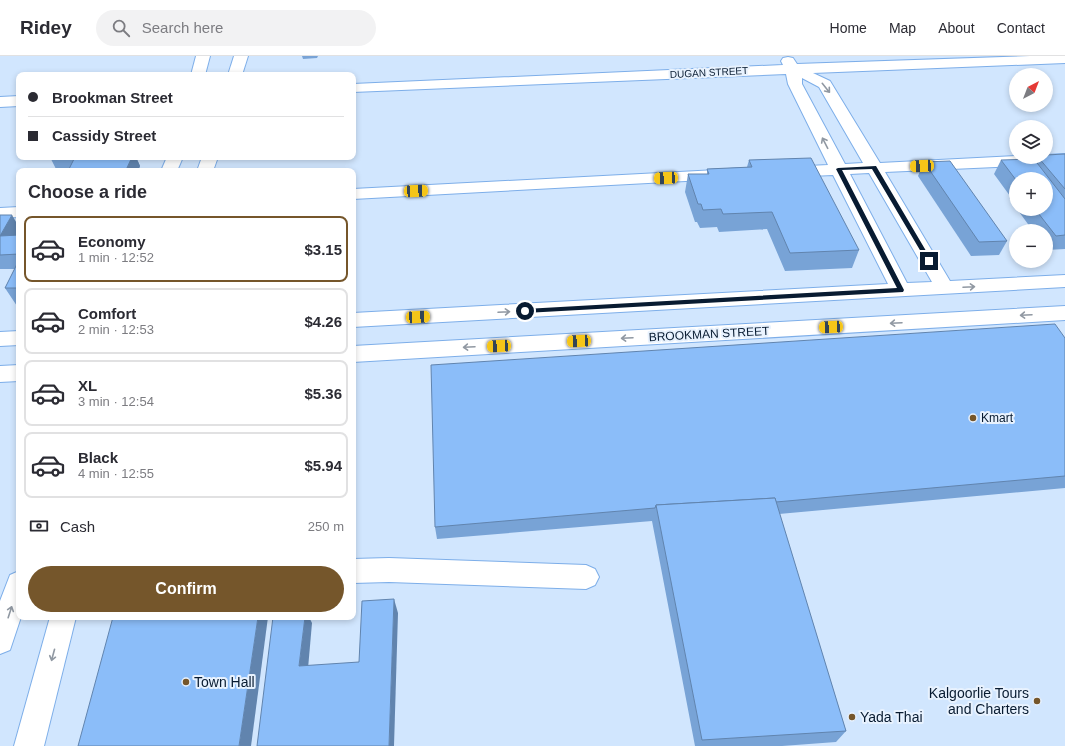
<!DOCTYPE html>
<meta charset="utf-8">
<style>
:root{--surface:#fff;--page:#f2f2f3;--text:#2b2b33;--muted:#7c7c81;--line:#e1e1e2;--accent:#75562b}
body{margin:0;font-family:Arial,sans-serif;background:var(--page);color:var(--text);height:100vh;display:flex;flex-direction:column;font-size:15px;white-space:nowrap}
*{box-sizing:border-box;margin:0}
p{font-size:13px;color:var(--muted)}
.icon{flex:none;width:22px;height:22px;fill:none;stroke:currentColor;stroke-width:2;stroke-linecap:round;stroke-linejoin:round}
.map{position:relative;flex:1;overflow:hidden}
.panel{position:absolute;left:16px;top:112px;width:340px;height:452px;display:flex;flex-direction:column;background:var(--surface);border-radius:8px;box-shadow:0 2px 6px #0003}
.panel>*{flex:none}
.banner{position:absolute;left:16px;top:16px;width:340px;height:88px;border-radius:8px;box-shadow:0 2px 6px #0003;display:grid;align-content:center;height:88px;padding:0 12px;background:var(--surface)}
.needle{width:26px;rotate:42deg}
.fabs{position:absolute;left:1009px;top:12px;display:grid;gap:8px}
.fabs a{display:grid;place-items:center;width:44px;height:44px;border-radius:50%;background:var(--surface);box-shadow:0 2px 6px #0003;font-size:20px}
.end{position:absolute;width:18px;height:18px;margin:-9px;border:5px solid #081b31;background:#fff;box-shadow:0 0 0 2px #fff}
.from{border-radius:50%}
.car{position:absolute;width:12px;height:24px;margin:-12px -6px;border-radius:5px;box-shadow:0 0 3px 1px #0007;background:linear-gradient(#f5c518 24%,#345 0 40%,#f5c518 0 76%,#345 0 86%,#f5c518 0)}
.banner b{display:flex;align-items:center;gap:14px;height:38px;font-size:15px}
.banner b+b{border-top:1px solid var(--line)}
.banner i{width:10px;height:10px;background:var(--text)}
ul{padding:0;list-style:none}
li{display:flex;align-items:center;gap:12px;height:66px;margin:0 8px 6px;padding:0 4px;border:2px solid var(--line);border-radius:8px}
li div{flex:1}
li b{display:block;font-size:15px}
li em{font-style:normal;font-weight:700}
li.current{border-color:var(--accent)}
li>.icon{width:36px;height:36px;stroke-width:1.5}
h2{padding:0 12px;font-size:18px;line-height:48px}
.pay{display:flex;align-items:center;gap:10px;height:44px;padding:0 12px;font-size:15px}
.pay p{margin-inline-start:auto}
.cta{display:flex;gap:8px;margin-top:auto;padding:8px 12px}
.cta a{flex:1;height:46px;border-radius:24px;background:var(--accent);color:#fff;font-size:16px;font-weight:700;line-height:46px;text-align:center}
header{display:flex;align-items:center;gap:24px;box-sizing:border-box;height:56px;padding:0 20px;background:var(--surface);border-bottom:1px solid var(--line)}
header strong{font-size:19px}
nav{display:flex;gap:22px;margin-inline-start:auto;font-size:14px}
.search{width:280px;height:36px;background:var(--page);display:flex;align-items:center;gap:10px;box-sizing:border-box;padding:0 14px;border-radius:22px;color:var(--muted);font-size:15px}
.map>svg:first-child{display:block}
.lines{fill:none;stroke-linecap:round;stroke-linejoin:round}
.minor-casing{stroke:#7daee9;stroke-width:2}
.minor{fill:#fff;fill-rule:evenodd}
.wall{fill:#78a3d6}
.shaded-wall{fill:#6184ae}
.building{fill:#8bbdf9;stroke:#6184ae}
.oneway{stroke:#9098a2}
.route{fill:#081b31}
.poi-dot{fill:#75562b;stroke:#e8f2fe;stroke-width:1.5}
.labels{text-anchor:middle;stroke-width:4;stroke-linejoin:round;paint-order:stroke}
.far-street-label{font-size:10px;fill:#081b31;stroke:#e8f2fe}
.street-label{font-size:12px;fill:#081b31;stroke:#e8f2fe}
.poi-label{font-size:12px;fill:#081b31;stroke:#e8f2fe;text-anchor:start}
.near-poi-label{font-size:14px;fill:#081b31;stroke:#e8f2fe;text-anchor:start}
</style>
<header>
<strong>Ridey</strong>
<div class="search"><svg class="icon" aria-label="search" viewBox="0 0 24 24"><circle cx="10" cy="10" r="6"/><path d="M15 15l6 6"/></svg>Search here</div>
<nav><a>Home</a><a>Map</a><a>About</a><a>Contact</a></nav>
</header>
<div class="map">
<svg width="1065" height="690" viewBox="0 0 1065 690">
<rect width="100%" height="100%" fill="#d1e6fe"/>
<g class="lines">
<g class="minor-casing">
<g id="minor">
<polygon points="196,0 210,0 205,19 191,19"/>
<polygon points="234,0 248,0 242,19 228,19"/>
<path d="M1030,0H1065V7L813,17L830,25L880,107L1016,100L1046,101V99L1065,98V108L885,116L950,225L1065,219V231L353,271V257L888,228L833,119L788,121L782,120L780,116L782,112L788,111L828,109L788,28L786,18L353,36V28L783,9L781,5L783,2L788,1L793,2L797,8ZM802,22L819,31L863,107L845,108L802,28ZM869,117L932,226L907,227L850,118Z"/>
<polygon points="19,40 19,50 0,51 0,41"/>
<polygon points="167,101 183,101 177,115 161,115"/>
<polygon points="202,101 218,101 213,115 197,115"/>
<polygon points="717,114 723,115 725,119 723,123 353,143 353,133"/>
<polygon points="19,151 19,161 0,162 0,152"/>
<polygon points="1065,250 1065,264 353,306 353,290"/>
<polygon points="19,275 19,289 0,290 0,276"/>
<polygon points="19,309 19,325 0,326 0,310"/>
<polygon points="389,502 586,509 595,513 599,521 595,529 586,533 389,526 353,527 353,503"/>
<polygon points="19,515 19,561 21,561 10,594 0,598 0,545 10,519"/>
<polygon points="50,561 76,561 44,690 14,690"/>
</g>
</g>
<use href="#minor" class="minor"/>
</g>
<g class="wall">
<polygon points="302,0 318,0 317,2 303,3"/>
<polygon points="1065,98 1065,193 1047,194 1046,193 1046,175 1033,175 1017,153 1046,153 1016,123 1016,152 1009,142 1010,140 994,118 1001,104 1034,104 1036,101 1046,101"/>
<polygon points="52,101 136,101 140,110 138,115 68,115 69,112 56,113 51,103"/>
<polygon points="749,104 859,194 852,212 785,215 767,173 719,176 717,171 700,172 697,166 695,166 685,136 688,118 707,118 707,113 747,111"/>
<polygon points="924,106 1007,185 999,199 971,200 918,120"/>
<polygon points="0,159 19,171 19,175 17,179 19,179 19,250 17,250 5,232 15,213 0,213"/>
<polygon points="1065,282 1065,432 779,458 846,675 836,686 782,690 695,690 652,465 437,483 435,471"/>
</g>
<g class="shaded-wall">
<polygon points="132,101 136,101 140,110 138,115 127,115 126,114"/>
<polygon points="12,159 19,171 19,175 9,194 0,180"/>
<polygon points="394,543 398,557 394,690 389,690"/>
<polygon points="258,561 268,561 251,690 239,690"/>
<polygon points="305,561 309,561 312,567 307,624 299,610"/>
</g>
<g class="building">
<polygon points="1065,98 1065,133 1038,101 1046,101 1046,99"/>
<polygon points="52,101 75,101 74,102 51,103"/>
<polygon points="75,101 132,101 126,114 107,115 68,115"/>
<polygon points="811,102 859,194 790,197 772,156 723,158 721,153 703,154 701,148 698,148 688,118 709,118 707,113 752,111 749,104"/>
<polygon points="1034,103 1065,143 1065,179 1056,180 1035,153 1046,153 1046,123 1016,123 1016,124 1001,104"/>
<polygon points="950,105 1007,185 979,186 924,106"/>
<polygon points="0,159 12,159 0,180 19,179 19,198 0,199"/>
<polygon points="19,204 19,232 5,232"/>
<polygon points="1055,268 1065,282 1065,420 776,446 775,442 656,449 655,452 435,471 431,309"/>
<polygon points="775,442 846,675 702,684 656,449"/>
<polygon points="394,543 389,690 257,690 273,561 305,561 299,610 359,606 362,545"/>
<polygon points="113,561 258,561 239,690 78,690"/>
</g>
<defs><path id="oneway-shaft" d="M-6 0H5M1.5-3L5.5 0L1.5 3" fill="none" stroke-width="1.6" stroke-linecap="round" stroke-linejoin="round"/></defs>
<g class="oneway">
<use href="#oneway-shaft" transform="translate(826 32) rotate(51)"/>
<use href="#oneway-shaft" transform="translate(825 87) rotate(-117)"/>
<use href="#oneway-shaft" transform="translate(969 231) rotate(-3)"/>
<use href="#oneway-shaft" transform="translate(504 256) rotate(-3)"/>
<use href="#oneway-shaft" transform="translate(1026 259) rotate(177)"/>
<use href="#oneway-shaft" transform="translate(896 267) rotate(177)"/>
<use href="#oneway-shaft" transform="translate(627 282) rotate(177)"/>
<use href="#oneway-shaft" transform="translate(469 291) rotate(177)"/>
<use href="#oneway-shaft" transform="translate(10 556) rotate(-72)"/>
<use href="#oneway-shaft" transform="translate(53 599) rotate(105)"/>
</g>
<polygon class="route" points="876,110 932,205 927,206 872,113 842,114 904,234 903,236 525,257 522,255 525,253 897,232 836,113 838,112"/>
<g class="poi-dot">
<circle cx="973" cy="362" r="4"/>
<circle cx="186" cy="626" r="4"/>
<circle cx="1037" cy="645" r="4"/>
<circle cx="852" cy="661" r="4"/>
</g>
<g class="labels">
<g class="far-street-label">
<text transform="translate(709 16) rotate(-3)" y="4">DUGAN STREET</text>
</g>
<g class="street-label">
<text transform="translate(709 278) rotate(-3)" y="4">BROOKMAN STREET</text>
</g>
<g class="poi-label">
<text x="981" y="366">Kmart</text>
</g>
<g class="near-poi-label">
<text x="194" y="631">Town Hall</text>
<text x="1029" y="642" text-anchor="end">Kalgoorlie Tours<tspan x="1029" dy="16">and Charters</tspan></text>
<text x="860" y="666">Yada Thai</text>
</g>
</g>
</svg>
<div class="fabs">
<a><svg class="needle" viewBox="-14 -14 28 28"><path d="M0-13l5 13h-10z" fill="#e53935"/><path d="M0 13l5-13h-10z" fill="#7c7c81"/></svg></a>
<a><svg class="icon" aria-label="layers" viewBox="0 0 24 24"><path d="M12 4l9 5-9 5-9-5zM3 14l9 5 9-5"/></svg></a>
<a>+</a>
<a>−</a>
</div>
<i class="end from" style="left:525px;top:255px"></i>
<i class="end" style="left:929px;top:205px"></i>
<i class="car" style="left:922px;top:110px;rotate:267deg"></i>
<i class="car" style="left:666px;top:122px;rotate:267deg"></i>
<i class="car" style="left:416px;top:135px;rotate:87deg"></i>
<i class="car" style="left:418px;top:261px;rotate:87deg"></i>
<i class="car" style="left:831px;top:271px;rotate:267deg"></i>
<i class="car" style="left:579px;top:285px;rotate:267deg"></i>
<i class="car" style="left:499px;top:290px;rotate:267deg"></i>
<div class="banner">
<b><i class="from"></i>Brookman Street</b>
<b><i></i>Cassidy Street</b>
</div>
<section class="panel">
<h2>Choose a ride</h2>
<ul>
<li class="current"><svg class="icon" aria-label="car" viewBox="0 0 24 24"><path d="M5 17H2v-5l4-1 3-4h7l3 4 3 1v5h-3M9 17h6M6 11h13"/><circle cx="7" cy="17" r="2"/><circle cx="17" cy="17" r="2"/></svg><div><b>Economy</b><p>1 min · 12:52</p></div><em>$3.15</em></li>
<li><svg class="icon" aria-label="car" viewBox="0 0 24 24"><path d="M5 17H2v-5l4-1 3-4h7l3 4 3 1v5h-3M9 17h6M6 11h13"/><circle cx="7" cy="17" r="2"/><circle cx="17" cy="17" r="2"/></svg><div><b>Comfort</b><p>2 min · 12:53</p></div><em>$4.26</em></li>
<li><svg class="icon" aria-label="car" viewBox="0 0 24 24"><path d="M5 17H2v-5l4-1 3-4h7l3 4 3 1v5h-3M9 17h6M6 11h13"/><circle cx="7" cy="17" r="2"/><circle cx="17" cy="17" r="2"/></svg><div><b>XL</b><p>3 min · 12:54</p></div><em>$5.36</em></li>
<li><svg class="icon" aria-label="car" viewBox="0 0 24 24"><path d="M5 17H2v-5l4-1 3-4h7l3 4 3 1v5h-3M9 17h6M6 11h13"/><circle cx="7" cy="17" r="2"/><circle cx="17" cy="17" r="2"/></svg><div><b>Black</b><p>4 min · 12:55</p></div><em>$5.94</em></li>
</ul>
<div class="pay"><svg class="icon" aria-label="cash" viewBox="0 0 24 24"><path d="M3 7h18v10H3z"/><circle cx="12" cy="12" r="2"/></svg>Cash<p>250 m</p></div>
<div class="cta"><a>Confirm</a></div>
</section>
</div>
